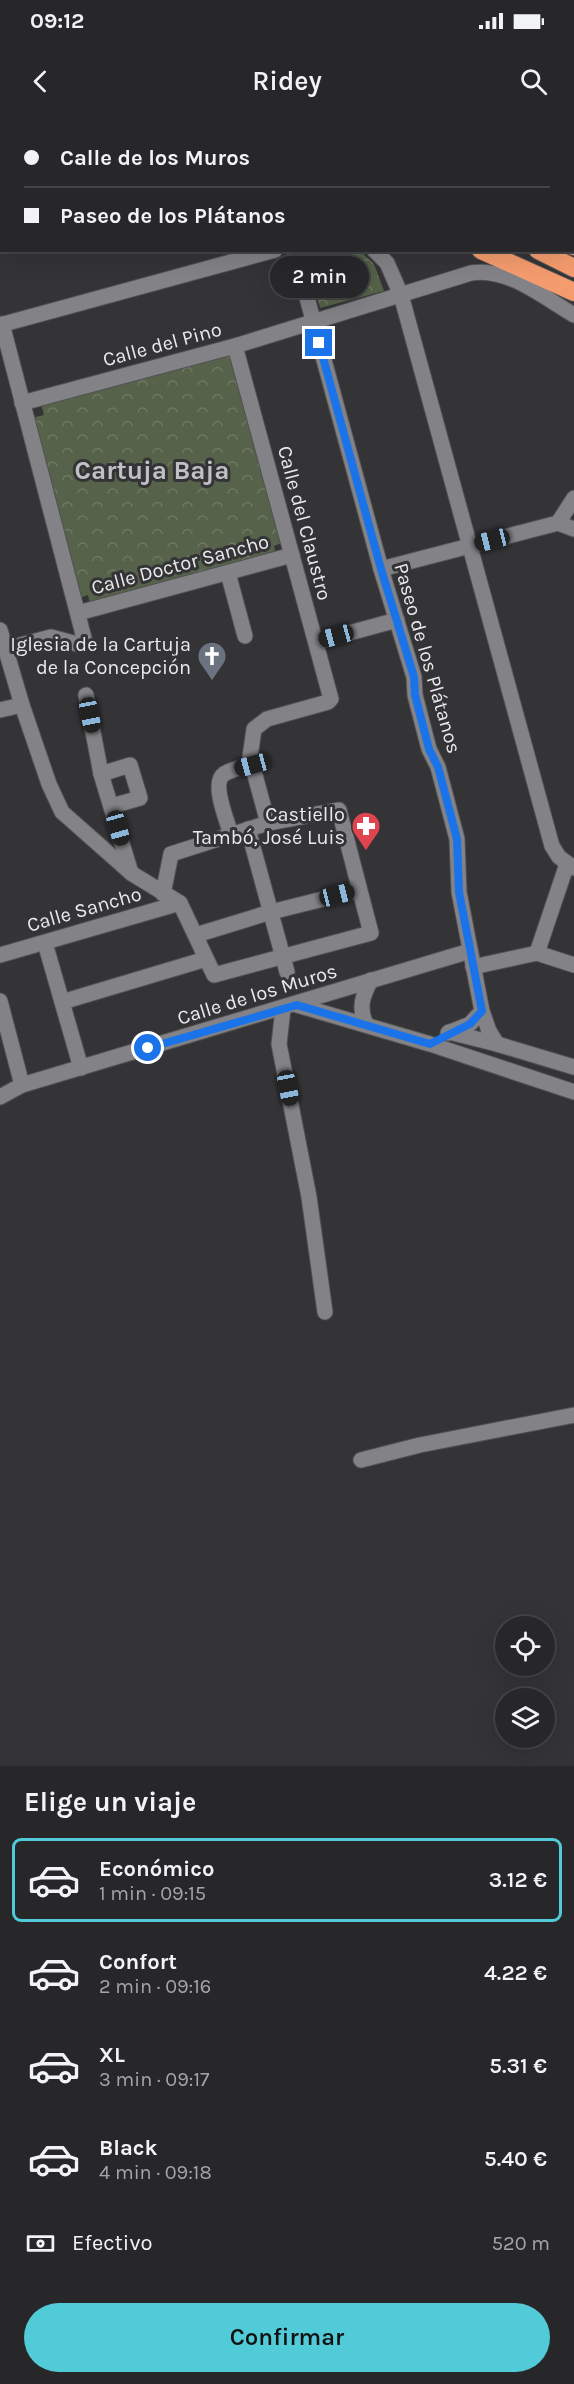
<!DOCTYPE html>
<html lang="es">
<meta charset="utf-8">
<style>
:root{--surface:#272729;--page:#333335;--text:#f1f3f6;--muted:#a4a5a8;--line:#434446;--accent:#52cbd8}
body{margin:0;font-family:Karla,sans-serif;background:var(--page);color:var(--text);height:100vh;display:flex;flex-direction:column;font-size:22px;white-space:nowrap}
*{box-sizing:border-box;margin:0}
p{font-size:20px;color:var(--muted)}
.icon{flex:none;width:33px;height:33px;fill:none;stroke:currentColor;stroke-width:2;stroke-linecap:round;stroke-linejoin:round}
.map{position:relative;height:1646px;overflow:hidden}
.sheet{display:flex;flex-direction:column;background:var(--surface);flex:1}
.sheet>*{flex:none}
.guide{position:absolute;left:0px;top:0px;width:574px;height:132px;box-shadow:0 6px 24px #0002,0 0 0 2px var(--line);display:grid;align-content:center;height:132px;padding:0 24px;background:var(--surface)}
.controls{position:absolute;left:495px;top:1496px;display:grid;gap:12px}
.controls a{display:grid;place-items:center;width:60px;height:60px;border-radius:50%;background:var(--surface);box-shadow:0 6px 24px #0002,0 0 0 2px var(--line);font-size:30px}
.end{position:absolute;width:27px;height:27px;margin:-14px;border:8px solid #1a73e8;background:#fff;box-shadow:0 0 0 3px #fff}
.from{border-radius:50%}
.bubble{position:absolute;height:42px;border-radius:21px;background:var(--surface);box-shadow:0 6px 24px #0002,0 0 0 2px var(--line);font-size:20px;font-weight:600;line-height:42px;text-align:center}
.car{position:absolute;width:18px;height:36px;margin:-18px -9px;border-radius:8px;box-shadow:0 0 4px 2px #0007;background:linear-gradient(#222 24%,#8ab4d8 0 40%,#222 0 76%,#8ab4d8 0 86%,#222 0)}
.guide b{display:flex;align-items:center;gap:21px;height:57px;font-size:22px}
.guide b+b{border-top:2px solid var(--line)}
.guide i{width:15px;height:15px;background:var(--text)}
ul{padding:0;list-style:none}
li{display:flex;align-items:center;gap:18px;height:84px;margin:0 12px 9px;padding:0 12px;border:3px solid transparent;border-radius:9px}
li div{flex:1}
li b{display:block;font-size:22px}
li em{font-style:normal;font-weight:600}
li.active{border-color:var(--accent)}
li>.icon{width:54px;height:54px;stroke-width:1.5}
h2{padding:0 24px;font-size:27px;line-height:72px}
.pay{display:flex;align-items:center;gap:15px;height:66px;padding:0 24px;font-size:22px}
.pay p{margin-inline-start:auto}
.primary-button{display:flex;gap:12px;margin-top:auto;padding:12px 24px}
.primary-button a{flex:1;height:69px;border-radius:36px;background:var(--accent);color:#111;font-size:24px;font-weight:600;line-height:69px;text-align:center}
.status{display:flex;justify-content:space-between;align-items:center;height:42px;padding:0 30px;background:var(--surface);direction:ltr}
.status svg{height:16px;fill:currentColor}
header{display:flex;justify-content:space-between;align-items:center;height:78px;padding:0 24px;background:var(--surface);font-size:27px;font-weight:600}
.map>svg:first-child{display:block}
.park{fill:url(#park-crowns)}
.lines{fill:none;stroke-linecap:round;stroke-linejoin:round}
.minor-tunnel{stroke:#4f4f52;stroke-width:15;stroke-dasharray:15 8;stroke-linecap:butt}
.minor-casing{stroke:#525254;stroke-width:17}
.highway-casing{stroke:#525254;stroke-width:20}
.minor{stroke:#838387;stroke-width:15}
.highway{stroke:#f59c6e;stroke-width:18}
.route{stroke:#1a73e8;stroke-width:8}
.labels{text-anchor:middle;stroke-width:6;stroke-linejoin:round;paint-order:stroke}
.street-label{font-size:20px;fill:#eaeaec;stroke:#343437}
.poi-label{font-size:20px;fill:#eaeaec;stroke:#343437;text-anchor:end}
.district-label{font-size:26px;font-weight:bold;fill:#c0c1c4;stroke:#343437}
</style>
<div class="status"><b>09:12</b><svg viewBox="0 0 49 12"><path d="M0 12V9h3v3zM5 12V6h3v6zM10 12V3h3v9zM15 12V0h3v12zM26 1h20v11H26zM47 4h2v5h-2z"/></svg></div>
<header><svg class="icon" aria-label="back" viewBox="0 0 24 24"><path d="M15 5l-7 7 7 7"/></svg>Ridey<svg class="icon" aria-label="search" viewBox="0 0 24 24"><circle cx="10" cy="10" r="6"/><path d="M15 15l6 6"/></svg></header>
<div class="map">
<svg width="574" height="1646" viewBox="0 0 574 1646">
<defs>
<pattern id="park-crowns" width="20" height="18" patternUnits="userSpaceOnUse" patternTransform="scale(1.5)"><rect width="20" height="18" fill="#56624a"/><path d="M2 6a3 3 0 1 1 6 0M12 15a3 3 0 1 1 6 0" fill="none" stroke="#6e7964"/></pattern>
</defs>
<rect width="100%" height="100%" fill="#343437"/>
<g class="park">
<polygon points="304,131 360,131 374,144 384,171 320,188"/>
<polygon points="230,231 282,423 274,426 276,435 90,484 88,475 79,478 32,298 44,295 41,284"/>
</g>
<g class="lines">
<polyline class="minor-tunnel" points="287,852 294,874"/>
<g class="minor-casing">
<g id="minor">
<polyline points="391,2 391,0"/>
<polyline points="0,38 2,38"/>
<polyline points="573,100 574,101"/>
<polyline points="294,130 381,449 414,557 415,575 429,629 438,647 457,719 459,772 482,891 489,911 497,924"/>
<polyline points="374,130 387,143 401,175 552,726 559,737 574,748"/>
<polyline points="2,204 85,522 77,524 51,517 5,529"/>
<polyline points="0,205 275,130"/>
<polyline points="235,226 331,579 328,582 267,599 254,609 250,637 268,703"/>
<path d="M22,283L235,226L471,153C508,147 543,177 574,195"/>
<polyline points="558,403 574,378"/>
<polyline points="381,449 558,403 574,409"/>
<polyline points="228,453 245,516"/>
<polyline points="78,493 292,435"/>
<polyline points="0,510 22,585 49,664 62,692 131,753 180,783 214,855 371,813 339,690 268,703 171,734 163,774"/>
<polyline points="316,522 397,500"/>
<polyline points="86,575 101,654 131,753"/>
<polyline points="0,590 22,585"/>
<polyline points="101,654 130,645 140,678 112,686"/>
<polyline points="248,709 287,852"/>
<path d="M231,714C227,701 211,663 224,654C231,649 243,647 252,645"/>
<polyline points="196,815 271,792 359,770"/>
<polyline points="45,823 81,948"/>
<polyline points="537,833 567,744"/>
<polyline points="0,835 180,783"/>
<polyline points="473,847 537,833 574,845"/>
<polyline points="0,881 22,965"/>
<polyline points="62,882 206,839"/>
<polyline points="297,885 430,924 574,972"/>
<polyline points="283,889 279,924 309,1077 325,1192"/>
<path d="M366,904C358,887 363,875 371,860"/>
<polyline points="449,912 497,924 574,947"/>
<polyline points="448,913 470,904 482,891"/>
<polyline points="0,977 22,965 470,831"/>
<polyline points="361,1340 420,1325 574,1295"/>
</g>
</g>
<g class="highway-casing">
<g id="highway">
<polyline points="0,48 2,48"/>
<polyline points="0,70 2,70"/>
<polyline points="573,126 574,126"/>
<polyline points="481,130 574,172"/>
<polyline points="538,130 574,148"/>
</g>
</g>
<use href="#minor" class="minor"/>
<use href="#highway" class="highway"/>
</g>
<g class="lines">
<polyline class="route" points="148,928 297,885 430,924 470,904 482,891 459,772 457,719 438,647 429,629 415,575 414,557 381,449 319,223"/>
</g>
<defs>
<g id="church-pin" transform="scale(1.5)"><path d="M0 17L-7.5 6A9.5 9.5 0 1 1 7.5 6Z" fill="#6b7280" stroke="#343437"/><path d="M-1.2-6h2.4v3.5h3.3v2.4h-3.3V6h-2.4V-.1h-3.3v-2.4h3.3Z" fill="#fff"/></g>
<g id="pharmacy-pin" transform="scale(1.5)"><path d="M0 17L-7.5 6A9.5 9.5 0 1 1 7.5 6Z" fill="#e0444e" stroke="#343437"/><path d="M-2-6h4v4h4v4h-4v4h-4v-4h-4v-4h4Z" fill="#fff"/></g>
</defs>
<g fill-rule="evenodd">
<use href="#church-pin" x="212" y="536"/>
<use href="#pharmacy-pin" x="366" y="706"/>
</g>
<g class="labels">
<g class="street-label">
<text transform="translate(162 224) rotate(-15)" y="7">Calle del Pino</text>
<text transform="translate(305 403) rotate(75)" y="7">Calle del Claustro</text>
<text transform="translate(180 444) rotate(-15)" y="7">Calle Doctor Sancho</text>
<text transform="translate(428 538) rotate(74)" y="7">Paseo de los Plátanos</text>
<text transform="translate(84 789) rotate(-16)" y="7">Calle Sancho</text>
<text transform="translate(257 874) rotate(-17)" y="7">Calle de los Muros</text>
</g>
<g class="poi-label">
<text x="191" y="531">Iglesia de la Cartuja<tspan x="191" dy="23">de la Concepción</tspan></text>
<text x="345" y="701">Castiello<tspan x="345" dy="23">Tambó, José Luis</tspan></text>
</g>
<g class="district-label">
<text x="152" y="359">Cartuja Baja</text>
</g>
</g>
</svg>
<div class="controls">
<a><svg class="icon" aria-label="locate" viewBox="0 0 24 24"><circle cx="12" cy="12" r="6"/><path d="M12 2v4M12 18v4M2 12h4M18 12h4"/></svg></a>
<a><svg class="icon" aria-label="layers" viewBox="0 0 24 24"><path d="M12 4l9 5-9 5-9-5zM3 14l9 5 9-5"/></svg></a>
</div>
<i class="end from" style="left:148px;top:928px"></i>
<i class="end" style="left:319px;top:223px"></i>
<div class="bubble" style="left:270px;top:136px;width:99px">2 min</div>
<i class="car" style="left:492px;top:420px;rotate:256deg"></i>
<i class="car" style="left:336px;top:516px;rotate:255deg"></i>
<i class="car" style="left:90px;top:595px;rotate:169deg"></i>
<i class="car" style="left:252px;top:645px;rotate:255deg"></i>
<i class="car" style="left:118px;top:708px;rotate:164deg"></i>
<i class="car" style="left:337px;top:775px;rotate:76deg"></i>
<i class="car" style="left:288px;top:968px;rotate:169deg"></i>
<div class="guide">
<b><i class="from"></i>Calle de los Muros</b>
<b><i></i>Paseo de los Plátanos</b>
</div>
</div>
<section class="sheet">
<h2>Elige un viaje</h2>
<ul>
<li class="active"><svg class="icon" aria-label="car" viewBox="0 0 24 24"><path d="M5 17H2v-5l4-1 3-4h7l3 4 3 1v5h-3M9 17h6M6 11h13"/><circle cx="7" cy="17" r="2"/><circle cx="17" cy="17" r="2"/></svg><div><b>Económico</b><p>1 min · 09:15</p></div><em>3.12 €</em></li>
<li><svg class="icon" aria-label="car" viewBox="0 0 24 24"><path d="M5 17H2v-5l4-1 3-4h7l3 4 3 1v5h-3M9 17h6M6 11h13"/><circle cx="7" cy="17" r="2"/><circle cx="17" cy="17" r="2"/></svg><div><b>Confort</b><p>2 min · 09:16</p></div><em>4.22 €</em></li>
<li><svg class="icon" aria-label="car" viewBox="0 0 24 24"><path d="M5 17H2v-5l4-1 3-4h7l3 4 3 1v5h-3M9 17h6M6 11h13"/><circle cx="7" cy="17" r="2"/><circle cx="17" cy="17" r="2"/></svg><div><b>XL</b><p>3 min · 09:17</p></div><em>5.31 €</em></li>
<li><svg class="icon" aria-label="car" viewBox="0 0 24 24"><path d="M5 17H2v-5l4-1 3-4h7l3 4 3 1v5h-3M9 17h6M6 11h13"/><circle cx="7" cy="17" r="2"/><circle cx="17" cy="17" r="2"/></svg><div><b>Black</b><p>4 min · 09:18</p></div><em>5.40 €</em></li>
</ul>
<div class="pay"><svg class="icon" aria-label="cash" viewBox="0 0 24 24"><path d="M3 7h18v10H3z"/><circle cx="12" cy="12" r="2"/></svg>Efectivo<p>520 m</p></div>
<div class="primary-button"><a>Confirmar</a></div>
</section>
